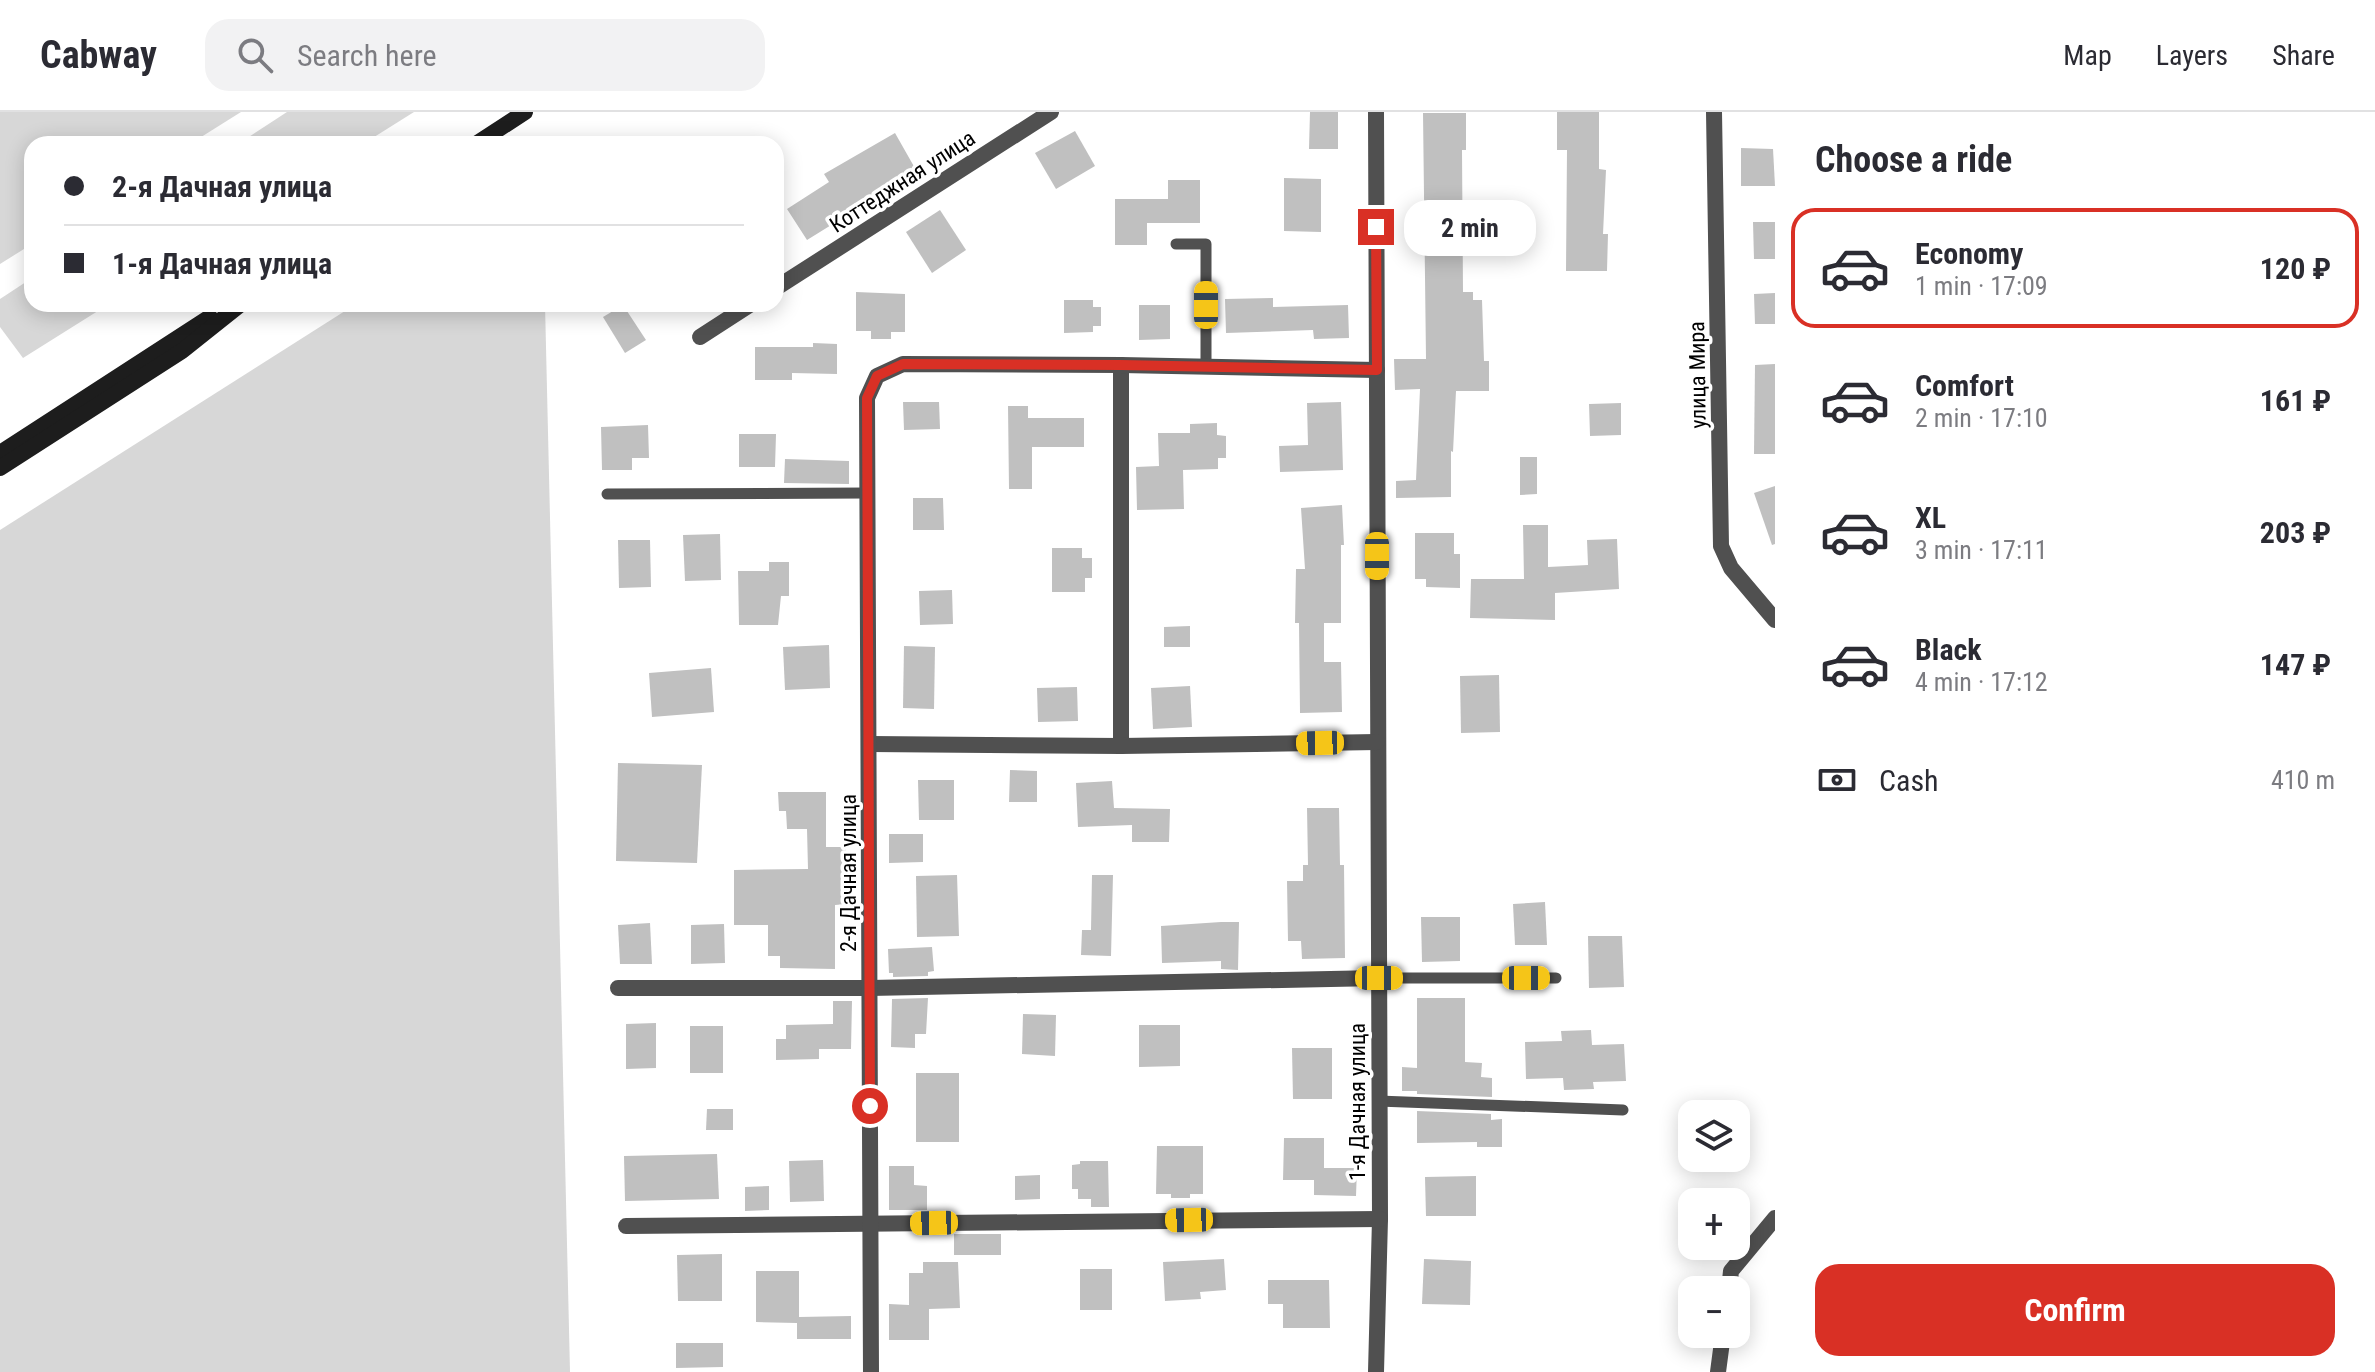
<!DOCTYPE html>
<meta charset="utf-8">
<style>
:root{--surface:#fff;--page:#f2f2f3;--text:#2b2b33;--muted:#7c7c81;--line:#e1e1e2;--accent:#d93025}
body{margin:0;font-family:"Roboto Condensed",sans-serif;background:var(--page);color:var(--text);height:100vh;display:flex;flex-direction:column;font-size:30px;white-space:nowrap}
*{box-sizing:border-box;margin:0}
p{font-size:26px;color:var(--muted)}
.icon{flex:none;width:44px;height:44px;fill:none;stroke:currentColor;stroke-width:2;stroke-linecap:round;stroke-linejoin:round}
.map{position:relative;flex:1;overflow:hidden}
.panel{display:flex;flex-direction:column;background:var(--surface);width:600px}
.panel>*{flex:none}
.hud{position:absolute;left:24px;top:24px;width:760px;height:176px;border-radius:24px;box-shadow:0 4px 20px #0003;display:grid;align-content:center;height:176px;padding:0 40px;background:var(--surface)}
.controls{position:absolute;left:1678px;top:988px;display:grid;gap:16px}
.controls a{display:grid;place-items:center;width:72px;height:72px;border-radius:16px;background:var(--surface);box-shadow:0 4px 20px #0003;font-size:40px}
.end{position:absolute;width:36px;height:36px;margin:-18px;border:10px solid #d93025;background:#fff;box-shadow:0 0 0 4px #fff}
.from{border-radius:50%}
.bubble{position:absolute;height:56px;border-radius:24px;background:var(--surface);box-shadow:0 4px 20px #0003;font-size:26px;font-weight:700;line-height:56px;text-align:center}
.car{position:absolute;width:24px;height:48px;margin:-24px -12px;border-radius:10px;box-shadow:0 0 6px 2px #0007;background:linear-gradient(#f5c518 24%,#345 0 40%,#f5c518 0 76%,#345 0 86%,#f5c518 0)}
.hud b{display:flex;align-items:center;gap:28px;height:76px;font-size:30px}
.hud b+b{border-top:2px solid var(--line)}
.hud i{width:20px;height:20px;background:var(--text)}
ul{padding:0;list-style:none}
li{display:flex;align-items:center;gap:24px;height:120px;margin:0 16px 12px;padding:0 24px;border:4px solid transparent;border-radius:24px}
li div{flex:1}
li b{display:block;font-size:30px}
li em{font-style:normal;font-weight:700}
li.current{border-color:var(--accent)}
li>.icon{width:72px;height:72px;stroke-width:1.5}
h2{padding:0 40px;font-size:36px;line-height:96px}
.pay{display:flex;align-items:center;gap:20px;height:88px;padding:0 40px;font-size:30px}
.pay p{margin-inline-start:auto}
.primary-button{display:flex;gap:16px;margin-top:auto;padding:16px 40px}
.primary-button a{flex:1;height:92px;border-radius:24px;background:var(--accent);color:#fff;font-size:32px;font-weight:700;line-height:92px;text-align:center}
header{display:flex;align-items:center;gap:48px;box-sizing:border-box;height:112px;padding:0 40px;background:var(--surface);border-bottom:2px solid var(--line)}
header strong{font-size:38px}
nav{display:flex;gap:44px;margin-inline-start:auto;font-size:28px}
.search{width:560px;height:72px;background:var(--page);display:flex;align-items:center;gap:20px;box-sizing:border-box;padding:0 28px;border-radius:24px;color:var(--muted);font-size:30px}
main{display:flex;flex:1;min-height:0}
.map>svg:first-child{display:block}
.green{fill:#d7d7d7}
.building{fill:#c0c0c0}
.lines{fill:none;stroke-linecap:round;stroke-linejoin:round}
.lane{stroke:#505050;stroke-width:11}
.street{stroke:#505050;stroke-width:16}
.secondary{stroke:#1d1d1d;stroke-width:16}
.route{stroke:#d93025;stroke-width:10}
.labels{text-anchor:middle;stroke-width:7;stroke-linejoin:round;paint-order:stroke}
.street-label{font-size:22px;fill:#000;stroke:#fff}
</style>
<header>
<strong>Cabway</strong>
<div class="search"><svg class="icon" aria-label="search" viewBox="0 0 24 24"><circle cx="10" cy="10" r="6"/><path d="M15 15l6 6"/></svg>Search here</div>
<nav><a>Map</a><a>Layers</a><a>Share</a></nav>
</header>
<main>
<div class="map">
<svg width="1775" height="1260" viewBox="0 0 1775 1260">
<rect width="100%" height="100%" fill="#fff"/>
<g class="green">
<polygon points="0,0 241,0 190,32 32,32 32,132 0,152"/>
<polygon points="287,0 414,0 363,32 238,32"/>
<polygon points="32,166 32,192 109,192 23,246 0,215 0,187"/>
<polygon points="356,192 545,192 570,1260 0,1260 0,418"/>
</g>
<g class="building">
<polygon points="1310,0 1338,0 1338,37 1309,37"/>
<polygon points="1557,0 1599,0 1599,57 1606,58 1603,122 1608,122 1607,159 1566,159 1567,38 1557,38"/>
<polygon points="1423,1 1466,1 1466,38 1462,38 1463,180 1473,180 1473,188 1482,188 1484,249 1489,249 1489,279 1456,279 1453,340 1451,339 1451,385 1396,386 1396,369 1416,368 1420,277 1395,278 1394,247 1426,247"/>
<polygon points="1075,19 1095,54 1056,77 1035,41"/>
<polygon points="895,21 916,58 862,90 865,96 850,105 849,102 807,128 787,97 829,70 824,62"/>
<polygon points="1741,36 1773,37 1775,74 1741,74"/>
<polygon points="1284,66 1321,67 1321,120 1284,119"/>
<polygon points="1168,68 1200,68 1200,111 1147,111 1147,133 1115,133 1115,87 1168,87"/>
<polygon points="940,98 966,138 932,161 906,120"/>
<polygon points="1753,110 1775,110 1775,147 1754,147"/>
<polygon points="856,180 905,182 905,220 891,220 891,227 871,227 871,219 856,219"/>
<polygon points="1775,181 1775,212 1755,212 1754,182"/>
<polygon points="1273,186 1273,195 1348,193 1349,226 1314,227 1313,218 1226,221 1225,187"/>
<polygon points="1064,188 1093,188 1093,195 1101,195 1101,214 1093,214 1093,220 1064,221"/>
<polygon points="623,193 646,228 625,241 603,205"/>
<polygon points="1139,193 1170,193 1170,227 1139,228"/>
<polygon points="813,231 837,232 837,262 792,261 792,268 755,268 755,235 813,235"/>
<polygon points="1775,252 1775,342 1754,342 1755,253"/>
<polygon points="903,290 939,290 940,317 904,318"/>
<polygon points="1341,290 1343,358 1280,360 1279,334 1308,333 1307,291"/>
<polygon points="1621,291 1621,323 1590,324 1589,292"/>
<polygon points="1008,294 1028,294 1028,306 1084,306 1084,335 1032,335 1032,377 1009,377"/>
<polygon points="1217,311 1217,323 1226,324 1226,346 1218,346 1218,357 1183,358 1184,397 1137,398 1136,355 1159,354 1158,321 1190,321 1190,312"/>
<polygon points="648,313 649,346 632,346 632,358 602,358 601,315"/>
<polygon points="739,322 776,322 775,355 739,355"/>
<polygon points="1520,345 1537,345 1537,382 1520,383"/>
<polygon points="785,347 849,349 849,372 784,371"/>
<polygon points="1775,374 1775,432 1772,433 1754,381"/>
<polygon points="913,386 943,386 944,418 913,418"/>
<polygon points="1342,393 1344,433 1341,433 1341,511 1324,511 1324,550 1341,550 1342,600 1300,601 1299,511 1295,511 1296,457 1305,457 1301,396"/>
<polygon points="1523,413 1548,413 1548,455 1588,453 1587,428 1617,427 1619,477 1555,481 1555,508 1470,506 1471,467 1524,467"/>
<polygon points="1415,421 1454,421 1454,442 1460,442 1460,476 1426,475 1426,467 1415,467"/>
<polygon points="720,422 721,468 685,469 683,423"/>
<polygon points="618,428 650,428 651,475 619,476"/>
<polygon points="1052,436 1082,436 1082,446 1092,446 1092,466 1085,466 1085,480 1052,480"/>
<polygon points="769,450 789,450 789,484 781,484 778,513 739,513 738,459 769,459"/>
<polygon points="952,478 953,512 920,513 919,479"/>
<polygon points="1190,514 1190,535 1164,535 1164,515"/>
<polygon points="829,533 830,576 785,578 783,535"/>
<polygon points="904,534 935,535 934,597 903,596"/>
<polygon points="711,556 714,600 652,605 649,561"/>
<polygon points="1499,563 1500,620 1461,621 1460,564"/>
<polygon points="1190,574 1192,615 1153,617 1151,576"/>
<polygon points="1077,575 1078,609 1038,610 1037,576"/>
<polygon points="618,651 702,653 697,751 616,749"/>
<polygon points="1010,658 1037,659 1037,690 1009,690"/>
<polygon points="918,668 954,668 954,708 919,708"/>
<polygon points="1112,669 1114,696 1170,697 1169,730 1132,730 1132,713 1078,715 1076,671"/>
<polygon points="778,680 826,680 826,735 846,735 847,792 835,793 835,857 780,856 780,844 768,844 768,813 734,813 734,758 808,757 807,717 787,717 786,699 779,699"/>
<polygon points="1307,696 1339,696 1340,753 1344,753 1345,846 1302,847 1301,829 1288,829 1287,769 1303,769 1303,753 1308,753"/>
<polygon points="889,722 923,722 923,750 889,751"/>
<polygon points="957,763 959,824 917,825 916,764"/>
<polygon points="1092,763 1113,763 1111,844 1081,843 1082,818 1091,818"/>
<polygon points="1545,790 1547,833 1515,833 1513,792"/>
<polygon points="1421,805 1460,805 1460,849 1422,850"/>
<polygon points="1221,810 1239,810 1238,858 1221,857 1221,849 1162,851 1161,814"/>
<polygon points="650,811 652,852 620,852 618,813"/>
<polygon points="724,812 725,851 691,852 691,813"/>
<polygon points="1588,824 1622,824 1624,875 1589,876"/>
<polygon points="932,835 934,859 928,860 928,864 893,865 893,861 889,861 888,837"/>
<polygon points="928,886 926,922 915,922 915,936 891,935 892,887"/>
<polygon points="1417,886 1465,886 1465,950 1482,951 1481,965 1492,966 1492,985 1417,982 1417,979 1402,979 1402,955 1417,956"/>
<polygon points="833,889 852,889 851,937 819,937 819,947 776,948 776,927 786,927 786,913 833,912"/>
<polygon points="1023,902 1056,903 1055,944 1022,942"/>
<polygon points="656,911 656,956 626,957 626,912"/>
<polygon points="1139,913 1180,913 1180,954 1139,955"/>
<rect x="690" y="914" width="33" height="47"/>
<polygon points="1591,918 1592,933 1624,932 1626,969 1593,970 1594,977 1564,978 1563,966 1526,967 1525,930 1562,929 1561,919"/>
<polygon points="1292,936 1332,936 1332,987 1293,987"/>
<rect x="916" y="961" width="43" height="69"/>
<polygon points="707,997 733,997 733,1018 706,1018"/>
<polygon points="1417,999 1491,1002 1491,1008 1502,1007 1502,1035 1477,1035 1477,1030 1417,1031"/>
<polygon points="1284,1026 1324,1026 1324,1056 1357,1056 1356,1084 1314,1083 1314,1068 1283,1068"/>
<polygon points="1157,1034 1203,1034 1203,1082 1190,1082 1190,1086 1171,1086 1171,1082 1156,1082"/>
<polygon points="717,1042 719,1087 625,1089 624,1044"/>
<polygon points="823,1048 824,1089 790,1090 789,1049"/>
<polygon points="1080,1049 1108,1049 1109,1095 1091,1095 1091,1087 1078,1087 1078,1077 1072,1077 1072,1053 1080,1052"/>
<polygon points="889,1054 914,1054 914,1073 927,1074 927,1098 889,1098"/>
<polygon points="1040,1063 1040,1087 1015,1088 1015,1064"/>
<polygon points="1476,1064 1476,1104 1426,1104 1425,1065"/>
<polygon points="769,1074 769,1098 745,1099 745,1075"/>
<rect x="954" y="1122" width="47" height="21"/>
<polygon points="722,1142 722,1189 678,1189 677,1143"/>
<polygon points="1224,1147 1226,1178 1200,1180 1201,1187 1165,1189 1163,1150"/>
<polygon points="1424,1147 1471,1149 1470,1193 1422,1192"/>
<polygon points="923,1150 958,1150 960,1196 929,1197 929,1228 889,1228 889,1192 909,1193 909,1161 923,1161"/>
<rect x="1080" y="1157" width="32" height="41"/>
<polygon points="756,1159 799,1159 799,1205 851,1204 851,1227 797,1227 797,1211 756,1210"/>
<polygon points="1268,1168 1329,1168 1330,1216 1283,1216 1283,1192 1268,1192"/>
<polygon points="676,1231 723,1231 723,1255 676,1256"/>
</g>
<g class="lines">
<g class="lane">
<polyline points="1176,132 1206,132 1206,254"/>
<polyline points="607,382 868,381"/>
<polyline points="1379,866 1556,866"/>
<polyline points="1378,989 1623,998"/>
</g>
<g class="street">
<polyline points="1376,0 1380,1107 1376,1260"/>
<polyline points="1714,0 1721,434 1731,456 1775,508"/>
<polyline points="776,176 1051,0"/>
<polyline points="700,225 751,192"/>
<polyline points="1121,253 1121,634"/>
<polyline points="870,632 1121,634 1377,630"/>
<polyline points="618,876 870,876 1379,866"/>
<polyline points="626,1114 1380,1107"/>
<polyline points="1729,1178 1731,1159 1775,1106"/>
<polyline points="871,1260 867,286 877,264 903,252 1121,253 1377,258"/>
<polyline points="1718,1260 1723,1222"/>
</g>
<g class="secondary">
<polyline points="476,32 525,0"/>
<polyline points="0,341 210,205"/>
<polyline points="0,356 182,239 241,192"/>
</g>
</g>
<g class="lines">
<polyline class="route" points="870,994 867,286 877,264 903,252 1121,253 1377,258 1376,115"/>
</g>
<g class="labels">
<g class="street-label">
<text transform="translate(902 69) rotate(-33)" y="8">Коттеджная улица</text>
<text transform="translate(1697 263) rotate(-91)" y="8">улица Мира</text>
<text transform="translate(848 761) rotate(-90)" y="8">2-я Дачная улица</text>
<text transform="translate(1357 990) rotate(-90)" y="8">1-я Дачная улица</text>
</g>
</g>
</svg>
<div class="controls">
<a><svg class="icon" aria-label="layers" viewBox="0 0 24 24"><path d="M12 4l9 5-9 5-9-5zM3 14l9 5 9-5"/></svg></a>
<a>+</a>
<a>−</a>
</div>
<i class="end from" style="left:870px;top:994px"></i>
<i class="end" style="left:1376px;top:115px"></i>
<div class="bubble" style="left:1404px;top:88px;width:132px">2 min</div>
<i class="car" style="left:1206px;top:193px;rotate:0deg"></i>
<i class="car" style="left:1377px;top:444px;rotate:180deg"></i>
<i class="car" style="left:1320px;top:631px;rotate:269deg"></i>
<i class="car" style="left:1379px;top:866px;rotate:90deg"></i>
<i class="car" style="left:1526px;top:866px;rotate:90deg"></i>
<i class="car" style="left:1189px;top:1108px;rotate:269deg"></i>
<i class="car" style="left:934px;top:1111px;rotate:269deg"></i>
<div class="hud">
<b><i class="from"></i>2-я Дачная улица</b>
<b><i></i>1-я Дачная улица</b>
</div>
</div>
<section class="panel">
<h2>Choose a ride</h2>
<ul>
<li class="current"><svg class="icon" aria-label="car" viewBox="0 0 24 24"><path d="M5 17H2v-5l4-1 3-4h7l3 4 3 1v5h-3M9 17h6M6 11h13"/><circle cx="7" cy="17" r="2"/><circle cx="17" cy="17" r="2"/></svg><div><b>Economy</b><p>1 min · 17:09</p></div><em>120 ₽</em></li>
<li><svg class="icon" aria-label="car" viewBox="0 0 24 24"><path d="M5 17H2v-5l4-1 3-4h7l3 4 3 1v5h-3M9 17h6M6 11h13"/><circle cx="7" cy="17" r="2"/><circle cx="17" cy="17" r="2"/></svg><div><b>Comfort</b><p>2 min · 17:10</p></div><em>161 ₽</em></li>
<li><svg class="icon" aria-label="car" viewBox="0 0 24 24"><path d="M5 17H2v-5l4-1 3-4h7l3 4 3 1v5h-3M9 17h6M6 11h13"/><circle cx="7" cy="17" r="2"/><circle cx="17" cy="17" r="2"/></svg><div><b>XL</b><p>3 min · 17:11</p></div><em>203 ₽</em></li>
<li><svg class="icon" aria-label="car" viewBox="0 0 24 24"><path d="M5 17H2v-5l4-1 3-4h7l3 4 3 1v5h-3M9 17h6M6 11h13"/><circle cx="7" cy="17" r="2"/><circle cx="17" cy="17" r="2"/></svg><div><b>Black</b><p>4 min · 17:12</p></div><em>147 ₽</em></li>
</ul>
<div class="pay"><svg class="icon" aria-label="cash" viewBox="0 0 24 24"><path d="M3 7h18v10H3z"/><circle cx="12" cy="12" r="2"/></svg>Cash<p>410 m</p></div>
<div class="primary-button"><a>Confirm</a></div>
</section>
</main>
